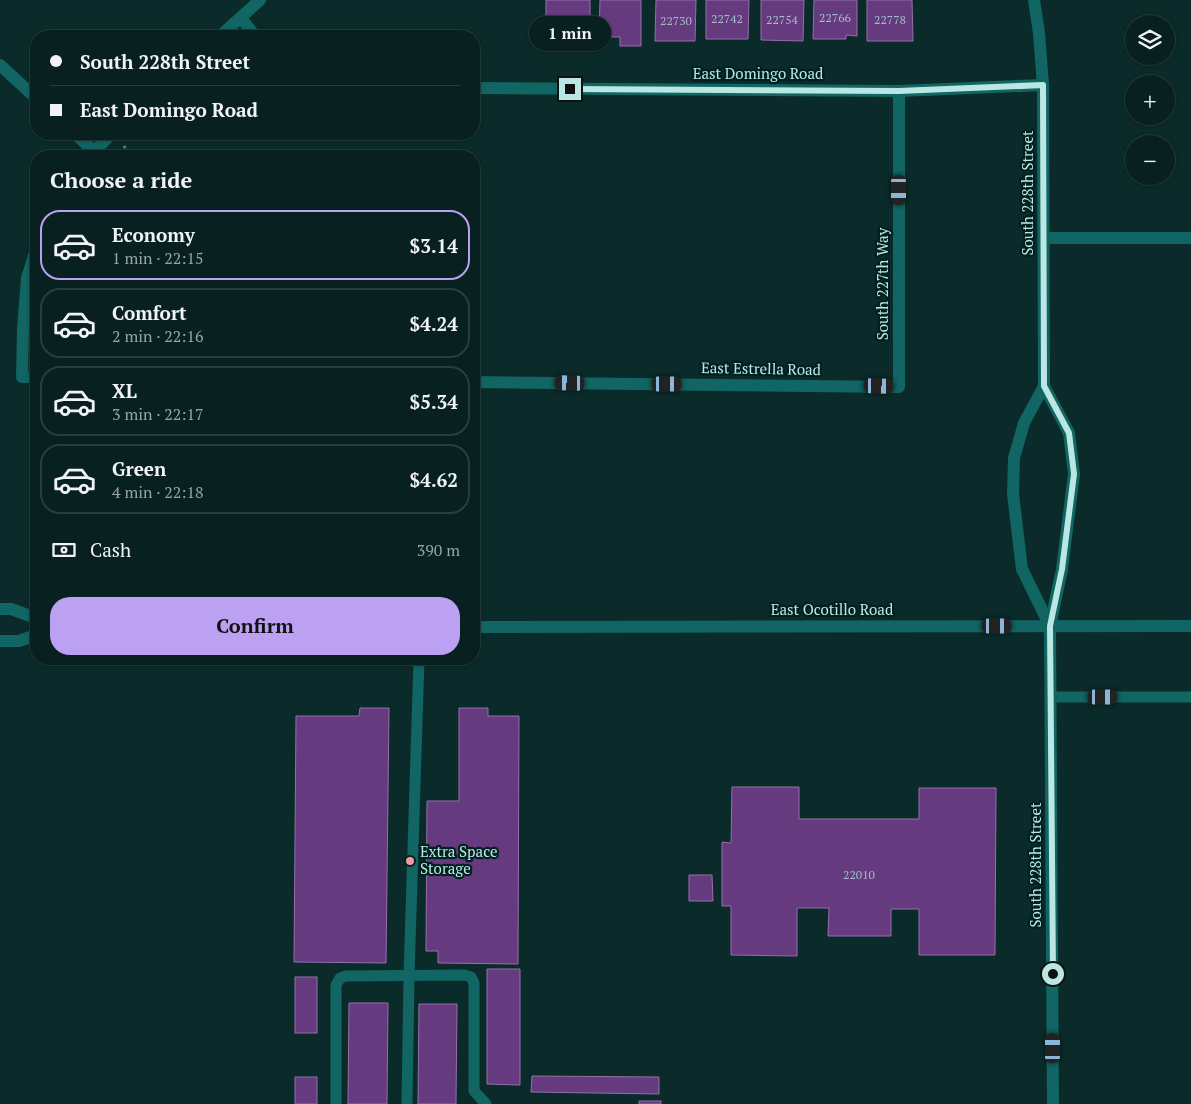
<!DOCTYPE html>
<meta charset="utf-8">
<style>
:root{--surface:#082020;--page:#162d2d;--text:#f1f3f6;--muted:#98a3a5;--line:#293e3e;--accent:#bca0f2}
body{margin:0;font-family:"PT Serif",serif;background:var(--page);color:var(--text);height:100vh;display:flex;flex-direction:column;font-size:19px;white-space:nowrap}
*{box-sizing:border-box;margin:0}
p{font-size:16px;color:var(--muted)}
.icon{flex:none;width:28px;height:28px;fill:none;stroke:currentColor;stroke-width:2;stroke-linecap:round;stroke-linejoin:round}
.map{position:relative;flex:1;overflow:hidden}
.drawer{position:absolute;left:30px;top:150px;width:450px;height:515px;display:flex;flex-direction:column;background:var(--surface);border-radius:20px;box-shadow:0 1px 4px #0004,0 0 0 1px var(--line)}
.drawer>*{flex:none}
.hud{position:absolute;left:30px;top:30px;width:450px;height:110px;border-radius:20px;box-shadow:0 1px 4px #0004,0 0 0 1px var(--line);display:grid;align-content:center;height:110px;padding:0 20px;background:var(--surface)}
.fabs{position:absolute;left:1125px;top:15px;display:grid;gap:10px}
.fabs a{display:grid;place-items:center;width:50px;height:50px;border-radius:50%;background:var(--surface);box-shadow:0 1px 4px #0004,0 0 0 1px var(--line);font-size:25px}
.end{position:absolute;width:22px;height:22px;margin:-11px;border:6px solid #bae7e4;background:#111;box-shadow:0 0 0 2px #111}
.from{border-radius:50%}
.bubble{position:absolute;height:35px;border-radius:18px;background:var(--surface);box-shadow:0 1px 4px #0004,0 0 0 1px var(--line);font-size:16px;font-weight:700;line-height:35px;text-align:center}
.car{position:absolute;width:15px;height:30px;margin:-15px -8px;border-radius:6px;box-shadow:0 0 4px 1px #0007;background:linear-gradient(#222 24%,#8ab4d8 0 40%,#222 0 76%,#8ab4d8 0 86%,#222 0)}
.hud b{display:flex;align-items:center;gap:18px;height:48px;font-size:19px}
.hud b+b{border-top:1px solid var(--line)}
.hud i{width:12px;height:12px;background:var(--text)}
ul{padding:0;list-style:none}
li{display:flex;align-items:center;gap:15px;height:70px;margin:0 10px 8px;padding:0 10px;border:2px solid var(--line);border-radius:20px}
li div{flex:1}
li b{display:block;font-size:19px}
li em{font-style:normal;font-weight:700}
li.current{border-color:var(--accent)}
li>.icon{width:45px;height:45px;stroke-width:1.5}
h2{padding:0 20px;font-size:22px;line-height:60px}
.pay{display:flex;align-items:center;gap:12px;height:55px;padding:0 20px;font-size:19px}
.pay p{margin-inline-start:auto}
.cta{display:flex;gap:10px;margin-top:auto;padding:10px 20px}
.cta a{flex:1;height:58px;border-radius:20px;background:var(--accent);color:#111;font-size:20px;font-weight:700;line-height:58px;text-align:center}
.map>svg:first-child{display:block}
.building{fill:#653a7e;stroke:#9471aa}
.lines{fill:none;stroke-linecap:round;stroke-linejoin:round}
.path{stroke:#5a807e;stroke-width:3;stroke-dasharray:2.5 4;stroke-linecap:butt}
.service{stroke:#116562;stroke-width:11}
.minor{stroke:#116562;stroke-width:12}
.secondary{stroke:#116562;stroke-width:12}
.route{stroke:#bae7e4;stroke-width:6}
.poi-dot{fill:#f49aa5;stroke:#012120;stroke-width:2}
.labels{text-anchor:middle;stroke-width:4.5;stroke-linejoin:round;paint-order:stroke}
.number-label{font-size:12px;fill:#a5bcca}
.street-label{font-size:15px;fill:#bae7e4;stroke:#012120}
.poi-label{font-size:15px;fill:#bae7e4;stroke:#012120;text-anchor:start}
</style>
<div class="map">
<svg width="1191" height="1104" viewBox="0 0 1191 1104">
<rect width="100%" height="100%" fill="#0a2b2a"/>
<g class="building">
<polygon points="546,0 590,0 590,38 568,37 568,45 546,44"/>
<polygon points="600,0 641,0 641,46 620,46 620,37 599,37"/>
<polygon points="656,0 696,0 695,41 655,41"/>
<polygon points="706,0 749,0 748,39 706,39"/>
<polygon points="761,0 804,0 803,41 761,40"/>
<polygon points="814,0 857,0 857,36 846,35 846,39 813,39"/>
<polygon points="867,0 912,0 913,41 867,41"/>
<polygon points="360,708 389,708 386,963 294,962 296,716 359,716"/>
<polygon points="459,708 488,708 488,716 519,716 518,964 438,963 438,951 426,951 427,801 459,801"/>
<polygon points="732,787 799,787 799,819 919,819 919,788 996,788 995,955 919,955 919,909 891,909 891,936 828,936 829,908 797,908 797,956 731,955 731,906 722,906 722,842 731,843"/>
<polygon points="689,875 712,875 713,901 689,901"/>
<polygon points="487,969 520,969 520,1085 487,1084"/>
<rect x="295" y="977" width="22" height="56"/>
<polygon points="349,1003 388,1003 387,1104 348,1104"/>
<polygon points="419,1004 457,1004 456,1104 418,1104"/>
<polygon points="532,1076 659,1077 659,1094 531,1092"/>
<rect x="295" y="1077" width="22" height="27"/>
<rect x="639" y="1101" width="22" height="3"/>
</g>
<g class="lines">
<polyline class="path" points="124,146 130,156"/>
<g class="service">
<polyline points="1051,697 1191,697"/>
<polyline points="336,1104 336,985 340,978 346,976 464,975 471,977 474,983 474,1091 486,1104"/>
<polyline points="407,1104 409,975 419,659"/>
</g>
<g class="minor">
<polyline points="1034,0 1039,33 1043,85 1044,386 1069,433 1074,474 1062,569 1050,626 1053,1104"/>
<polyline points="241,18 255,36"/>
<polyline points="220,36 260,0"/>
<polyline points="0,65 36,98"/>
<polyline points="474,88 899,91 1043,85"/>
<polyline points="75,134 94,151"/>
<polyline points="90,156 111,134"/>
<polyline points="1044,238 1191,238"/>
<polyline points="36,249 27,278 23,328 22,377 36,377"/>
<polyline points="474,382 899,387 899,91"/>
<polyline points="1044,386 1024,423 1014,458 1013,494 1022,569 1050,626"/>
</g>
<g class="secondary">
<polyline points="0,609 11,609 36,618"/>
<polyline points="474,627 1191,626"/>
<polyline points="0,641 19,641 36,635"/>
</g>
</g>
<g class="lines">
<polyline class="route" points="570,89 899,91 1043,85 1044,386 1069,433 1074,474 1062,569 1050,626 1053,974"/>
</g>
<circle class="poi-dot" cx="410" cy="861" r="5"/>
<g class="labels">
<g class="number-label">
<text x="835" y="22">22766</text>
<text x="727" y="23">22742</text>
<text x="782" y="24">22754</text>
<text x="890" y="24">22778</text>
<text x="676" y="25">22730</text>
<text x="859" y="879">22010</text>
</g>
<g class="street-label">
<text x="758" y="79">East Domingo Road</text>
<text transform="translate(1028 193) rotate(-90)" y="5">South 228th Street</text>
<text transform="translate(883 284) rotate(-90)" y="5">South 227th Way</text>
<text transform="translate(761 369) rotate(1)" y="5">East Estrella Road</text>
<text x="832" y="615">East Ocotillo Road</text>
<text transform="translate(1036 865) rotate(-90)" y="5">South 228th Street</text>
</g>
<g class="poi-label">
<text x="420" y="857">Extra Space<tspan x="420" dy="17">Storage</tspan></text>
</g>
</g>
</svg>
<div class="fabs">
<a><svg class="icon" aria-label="layers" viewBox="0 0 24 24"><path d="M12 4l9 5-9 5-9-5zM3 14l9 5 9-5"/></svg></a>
<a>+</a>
<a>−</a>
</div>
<i class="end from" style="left:1053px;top:974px"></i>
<i class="end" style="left:570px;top:89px"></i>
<div class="bubble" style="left:529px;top:16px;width:82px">1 min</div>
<i class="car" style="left:899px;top:190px;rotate:180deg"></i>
<i class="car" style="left:570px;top:383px;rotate:271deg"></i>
<i class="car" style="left:667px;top:384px;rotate:90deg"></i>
<i class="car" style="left:879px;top:386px;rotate:91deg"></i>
<i class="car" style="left:997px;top:626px;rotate:90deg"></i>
<i class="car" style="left:1103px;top:697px;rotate:90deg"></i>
<i class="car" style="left:1053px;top:1048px;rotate:0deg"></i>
<div class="hud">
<b><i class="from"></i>South 228th Street</b>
<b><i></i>East Domingo Road</b>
</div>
<section class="drawer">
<h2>Choose a ride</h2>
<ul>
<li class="current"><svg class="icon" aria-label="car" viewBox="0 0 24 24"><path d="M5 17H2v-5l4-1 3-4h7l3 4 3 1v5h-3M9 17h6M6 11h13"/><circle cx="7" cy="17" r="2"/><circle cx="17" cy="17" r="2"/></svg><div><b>Economy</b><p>1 min · 22:15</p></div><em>$3.14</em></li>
<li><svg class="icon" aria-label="car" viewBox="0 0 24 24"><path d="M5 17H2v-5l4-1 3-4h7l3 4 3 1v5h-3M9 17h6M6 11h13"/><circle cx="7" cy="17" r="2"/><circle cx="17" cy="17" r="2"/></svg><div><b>Comfort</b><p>2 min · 22:16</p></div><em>$4.24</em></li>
<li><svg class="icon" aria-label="car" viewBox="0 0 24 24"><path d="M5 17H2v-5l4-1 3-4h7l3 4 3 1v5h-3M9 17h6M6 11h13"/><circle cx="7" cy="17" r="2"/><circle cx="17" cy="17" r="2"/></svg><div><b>XL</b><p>3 min · 22:17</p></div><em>$5.34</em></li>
<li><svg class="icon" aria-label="car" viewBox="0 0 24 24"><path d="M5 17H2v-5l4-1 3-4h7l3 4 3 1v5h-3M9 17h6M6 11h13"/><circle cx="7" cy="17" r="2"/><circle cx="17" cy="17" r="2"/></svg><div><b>Green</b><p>4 min · 22:18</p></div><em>$4.62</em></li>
</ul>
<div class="pay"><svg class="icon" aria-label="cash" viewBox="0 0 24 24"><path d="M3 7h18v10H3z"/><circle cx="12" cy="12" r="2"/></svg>Cash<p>390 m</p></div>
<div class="cta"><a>Confirm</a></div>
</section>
</div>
